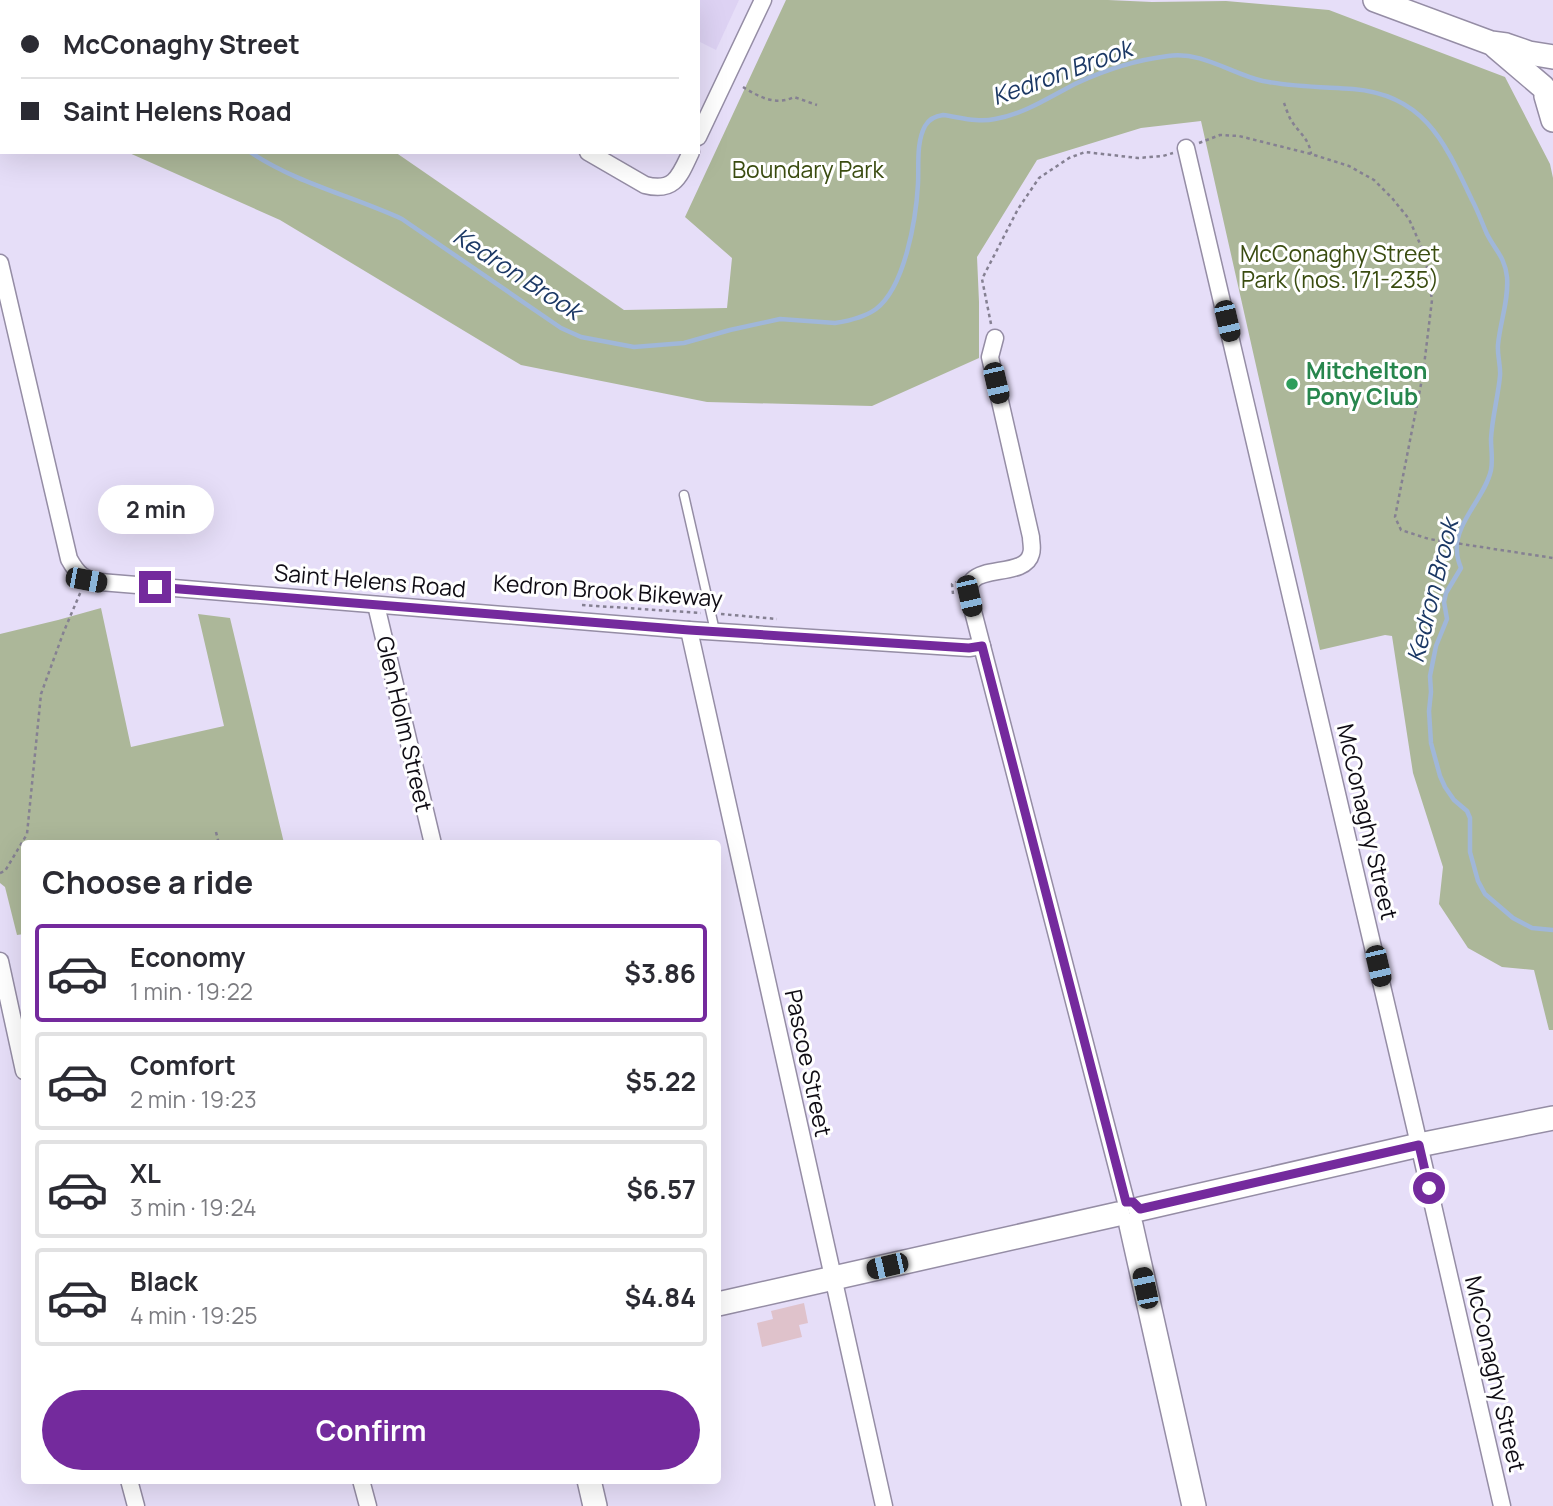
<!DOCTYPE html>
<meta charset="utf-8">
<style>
:root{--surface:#fff;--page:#f7f7f7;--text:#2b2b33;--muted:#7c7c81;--line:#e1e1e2;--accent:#742a9d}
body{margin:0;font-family:Manrope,sans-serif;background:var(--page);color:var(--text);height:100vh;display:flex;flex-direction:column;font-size:26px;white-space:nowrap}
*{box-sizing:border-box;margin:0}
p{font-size:23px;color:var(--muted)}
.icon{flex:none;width:38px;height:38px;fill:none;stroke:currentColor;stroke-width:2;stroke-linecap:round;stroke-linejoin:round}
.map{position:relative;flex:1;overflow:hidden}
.sheet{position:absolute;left:21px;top:840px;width:700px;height:644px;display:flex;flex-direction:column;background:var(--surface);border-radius:7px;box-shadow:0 7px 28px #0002}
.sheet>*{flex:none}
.top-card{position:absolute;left:0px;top:0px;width:700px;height:154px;box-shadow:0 7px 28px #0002;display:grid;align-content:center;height:154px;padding:0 21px;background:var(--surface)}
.end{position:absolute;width:32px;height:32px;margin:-16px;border:9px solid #742a9d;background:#fff;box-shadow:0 0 0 4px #fff}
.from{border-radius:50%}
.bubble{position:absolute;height:49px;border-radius:24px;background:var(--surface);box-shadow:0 7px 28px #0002;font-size:23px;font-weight:700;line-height:49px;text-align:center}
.car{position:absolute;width:21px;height:42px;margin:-21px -10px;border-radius:9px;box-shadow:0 0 5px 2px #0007;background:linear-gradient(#222 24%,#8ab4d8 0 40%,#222 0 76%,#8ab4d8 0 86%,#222 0)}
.top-card b{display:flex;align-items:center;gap:24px;height:66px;font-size:26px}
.top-card b+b{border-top:2px solid var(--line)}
.top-card i{width:18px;height:18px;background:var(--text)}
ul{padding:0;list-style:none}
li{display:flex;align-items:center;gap:21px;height:98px;margin:0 14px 10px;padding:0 7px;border:4px solid var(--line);border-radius:7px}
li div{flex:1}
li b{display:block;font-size:26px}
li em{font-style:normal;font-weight:700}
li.current{border-color:var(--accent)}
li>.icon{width:63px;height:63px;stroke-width:1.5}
h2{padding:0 21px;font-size:32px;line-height:84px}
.button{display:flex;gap:14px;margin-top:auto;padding:14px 21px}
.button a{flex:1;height:80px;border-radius:42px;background:var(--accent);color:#fff;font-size:28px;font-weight:700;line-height:80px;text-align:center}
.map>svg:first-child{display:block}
.built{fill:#ddd2f3}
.green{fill:#acb799}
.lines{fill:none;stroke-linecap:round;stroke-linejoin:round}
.stream{stroke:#a0b7d9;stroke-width:4.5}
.building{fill:#dfc2cb}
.lane-casing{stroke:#958da5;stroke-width:11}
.street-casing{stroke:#958da5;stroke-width:19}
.secondary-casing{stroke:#958da5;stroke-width:26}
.path{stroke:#858092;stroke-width:2.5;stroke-dasharray:3.5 3.5;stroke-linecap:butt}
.lane{stroke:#fff;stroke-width:8}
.street{stroke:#fff;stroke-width:16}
.secondary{stroke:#fff;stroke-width:23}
.route{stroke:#742a9d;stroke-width:9}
.leisure-dot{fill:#2e9e5b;stroke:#fff;stroke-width:2.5}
.labels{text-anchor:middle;stroke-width:6;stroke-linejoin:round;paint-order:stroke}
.park-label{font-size:23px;fill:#3a4c10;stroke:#fff}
.leisure-label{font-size:23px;font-weight:bold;fill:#27864d;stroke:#fff;text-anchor:start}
.street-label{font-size:23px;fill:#0f0c14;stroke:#fff}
.water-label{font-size:24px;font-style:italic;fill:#1b3865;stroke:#fff}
</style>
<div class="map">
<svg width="1553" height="1506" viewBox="0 0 1553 1506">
<rect width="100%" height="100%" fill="#e6def8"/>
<polygon class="built" points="616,0 739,0 716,50 698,41 698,2 615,2"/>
<g class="green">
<polygon points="0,0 61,0 64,2 2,2 2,103 0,102"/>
<polygon points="786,0 1108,0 1152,2 1226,1 1329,10 1505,77 1550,164 1553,178 1553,1030 1549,1030 1534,970 1502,967 1468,948 1439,904 1443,867 1413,773 1392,636 1385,635 1320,650 1201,121 1141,128 1037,160 977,257 979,302 979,358 872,406 707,402 521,365 280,220 127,152 395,152 624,310 727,308 732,258 685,217"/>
<polygon points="101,608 131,747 224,726 198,614 230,618 284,843 24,844 24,934 17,935 5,887 0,883 0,634 58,620"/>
</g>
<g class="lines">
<g class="stream">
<polyline points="0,7 2,9"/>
<path d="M250,152C296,183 352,196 402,219L561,328L581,337L634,347L684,343L730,330L780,319L835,323C848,321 865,317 876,309C905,287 916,219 918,184C919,165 916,143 925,126C929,119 935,116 943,115C959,117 978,123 995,119C1025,114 1051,96 1077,83C1105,70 1136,60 1168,56C1203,51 1231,74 1263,81C1292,87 1323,87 1353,89C1425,95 1445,143 1472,200C1478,211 1482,223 1487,234C1495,250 1505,257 1507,277C1509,300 1500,322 1498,345C1497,355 1501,366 1500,376C1498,397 1492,418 1491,439C1491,450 1493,460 1491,470C1485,498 1454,523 1457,552C1457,557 1459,563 1461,568L1446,593L1444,602L1447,619L1436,646L1430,676L1431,692L1429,711L1431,743L1440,776L1445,787L1454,800L1467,811L1470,818V852L1478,881L1485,894L1513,918L1532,928L1553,930"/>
</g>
</g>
<polygon class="building" points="804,1303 808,1323 799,1325 802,1337 762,1347 757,1323 773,1319 771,1311"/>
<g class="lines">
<g class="lane-casing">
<polyline id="lane" points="684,495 715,631"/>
</g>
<g class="street-casing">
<g id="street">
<polyline points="318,0 322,2"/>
<polyline points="698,137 763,0"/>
<polyline points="1186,148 1415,1127 1502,1506"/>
<path d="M588,152L645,185C675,193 680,175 691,152"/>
<path d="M0,263L69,559C78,575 83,579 100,582L689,630L969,648L982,646"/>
<path d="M995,338L990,357L1031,537C1031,542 1033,549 1031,554C1026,575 985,567 973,580C969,584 969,591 969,596L1126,1202"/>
<polyline points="376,605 433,844"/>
<polyline points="689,630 884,1506"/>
<polyline points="0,961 24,1071"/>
<polyline points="129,1480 136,1506"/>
<polyline points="361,1480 368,1506"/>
</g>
</g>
<g class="secondary-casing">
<g id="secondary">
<polyline points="1375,0 1491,43 1506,45 1529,53 1553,57"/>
<polyline points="1496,47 1543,87"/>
<polyline points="1546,96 1553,120"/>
<polyline points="1140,1209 1419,1145 1553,1118"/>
<polyline points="1131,1225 1194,1506"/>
<polyline points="718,1304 1118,1214"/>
<polyline points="589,1480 595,1506"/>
</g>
</g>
<g class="path">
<path d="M743,87C759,97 776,106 794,97L817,105"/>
<path d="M1284,103C1286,108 1288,115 1291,120C1298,132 1309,138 1311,154"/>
<polyline points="1199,143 1220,135 1239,136 1311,154 1349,166 1374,180 1392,198 1409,219 1425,255 1432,300 1423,374 1395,517 1401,530 1429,539 1553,558"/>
<polyline points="991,324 982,279 1018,209 1039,178 1069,158 1085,152 1138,158 1163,156 1173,153"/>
<polyline points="953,594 952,584 956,582"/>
<polyline points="582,605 701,613"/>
<polyline points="721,614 777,619"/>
<polyline points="216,832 219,844"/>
<polyline points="0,873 5,871 27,834 41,694 64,631 81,591"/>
</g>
<use href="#lane" class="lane"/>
<use href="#street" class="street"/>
<use href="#secondary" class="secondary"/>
</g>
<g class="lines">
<polyline class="route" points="155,587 689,630 969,648 982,646 1126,1202 1133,1202 1140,1209 1419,1145 1429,1188"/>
</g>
<circle class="leisure-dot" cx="1292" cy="384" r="7"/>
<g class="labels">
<g class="park-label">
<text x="808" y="178">Boundary Park</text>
<text x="1340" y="262">McConaghy Street<tspan x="1340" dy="26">Park (nos. 171-235)</tspan></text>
</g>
<g class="leisure-label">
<text x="1306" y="379">Mitchelton<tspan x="1306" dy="26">Pony Club</tspan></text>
</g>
<g class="street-label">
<text transform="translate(370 581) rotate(5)" y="8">Saint Helens Road</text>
<text transform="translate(608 591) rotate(4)" y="8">Kedron Brook Bikeway</text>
<text transform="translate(404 724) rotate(77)" y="8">Glen Holm Street</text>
<text transform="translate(1367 822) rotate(77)" y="8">McConaghy Street</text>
<text transform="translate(808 1063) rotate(78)" y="8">Pascoe Street</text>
<text transform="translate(1495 1374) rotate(77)" y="8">McConaghy Street</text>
</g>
<g class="water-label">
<text transform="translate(1062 73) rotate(-20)" y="8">Kedron Brook</text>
<text transform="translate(517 274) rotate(33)" y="8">Kedron Brook</text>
<text transform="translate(1433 591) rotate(-76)" y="8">Kedron Brook</text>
</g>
</g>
</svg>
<i class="end from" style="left:1429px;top:1188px"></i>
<i class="end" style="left:155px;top:587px"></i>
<div class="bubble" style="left:98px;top:485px;width:116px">2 min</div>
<i class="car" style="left:1227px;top:321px;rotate:167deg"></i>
<i class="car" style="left:996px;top:383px;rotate:167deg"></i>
<i class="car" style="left:86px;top:580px;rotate:101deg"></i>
<i class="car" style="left:969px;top:596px;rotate:167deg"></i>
<i class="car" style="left:1378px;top:966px;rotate:167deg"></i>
<i class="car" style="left:887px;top:1266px;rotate:257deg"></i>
<i class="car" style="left:1145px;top:1288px;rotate:348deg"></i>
<div class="top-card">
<b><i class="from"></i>McConaghy Street</b>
<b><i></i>Saint Helens Road</b>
</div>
<section class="sheet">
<h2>Choose a ride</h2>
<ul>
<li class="current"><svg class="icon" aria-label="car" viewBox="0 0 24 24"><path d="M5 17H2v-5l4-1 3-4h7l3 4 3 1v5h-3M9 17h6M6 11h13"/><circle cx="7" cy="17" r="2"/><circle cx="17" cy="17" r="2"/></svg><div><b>Economy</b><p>1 min · 19:22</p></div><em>$3.86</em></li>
<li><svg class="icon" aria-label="car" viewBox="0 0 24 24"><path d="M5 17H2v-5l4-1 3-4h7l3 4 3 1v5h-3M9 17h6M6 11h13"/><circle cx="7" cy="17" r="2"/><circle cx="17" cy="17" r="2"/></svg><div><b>Comfort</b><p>2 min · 19:23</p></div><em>$5.22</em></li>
<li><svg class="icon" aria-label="car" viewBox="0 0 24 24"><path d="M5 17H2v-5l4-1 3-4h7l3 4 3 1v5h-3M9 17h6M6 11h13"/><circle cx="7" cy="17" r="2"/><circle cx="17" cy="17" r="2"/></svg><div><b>XL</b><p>3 min · 19:24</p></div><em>$6.57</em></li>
<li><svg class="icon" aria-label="car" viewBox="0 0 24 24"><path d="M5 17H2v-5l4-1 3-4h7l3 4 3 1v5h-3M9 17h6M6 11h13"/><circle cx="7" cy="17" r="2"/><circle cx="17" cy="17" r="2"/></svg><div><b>Black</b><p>4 min · 19:25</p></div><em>$4.84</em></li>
</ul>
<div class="button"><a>Confirm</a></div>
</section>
</div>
